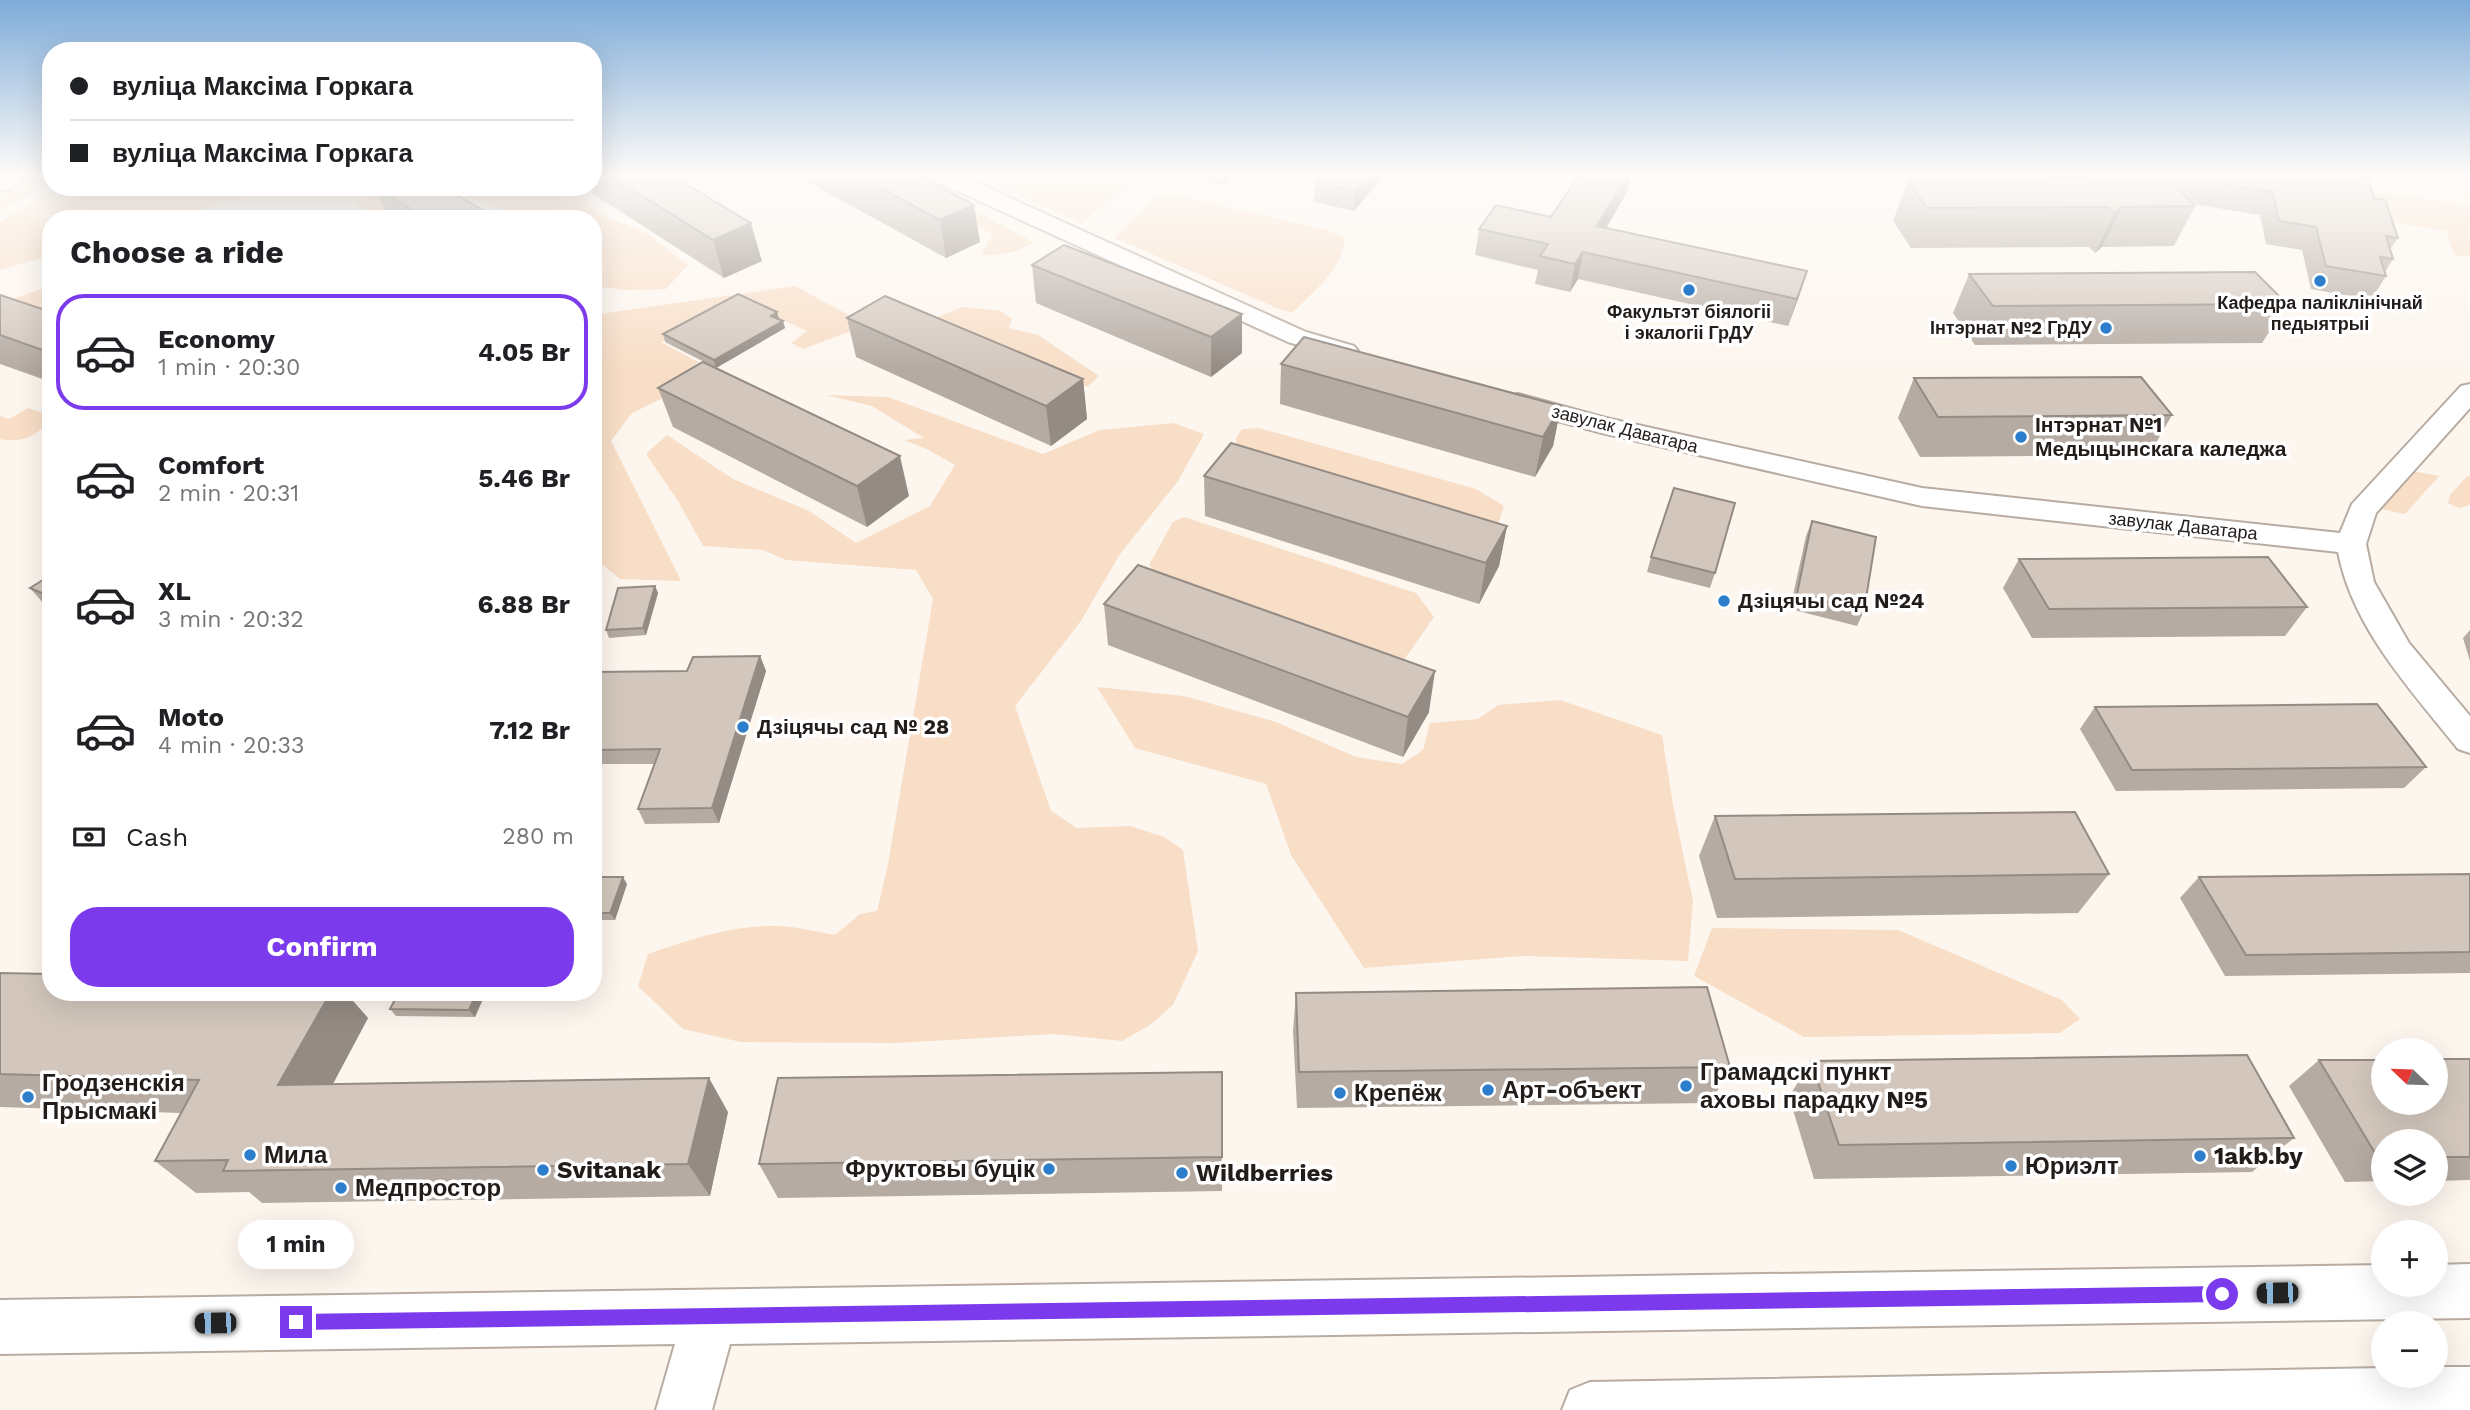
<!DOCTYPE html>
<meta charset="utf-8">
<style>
:root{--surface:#fff;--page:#f2f2f2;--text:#202124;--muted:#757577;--line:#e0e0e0;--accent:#7c3aed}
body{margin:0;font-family:"Work Sans",sans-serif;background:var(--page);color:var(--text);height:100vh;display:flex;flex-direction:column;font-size:26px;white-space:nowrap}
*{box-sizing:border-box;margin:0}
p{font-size:23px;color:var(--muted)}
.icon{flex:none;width:38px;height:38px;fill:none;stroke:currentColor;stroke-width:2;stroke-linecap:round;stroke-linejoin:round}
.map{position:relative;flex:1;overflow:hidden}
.details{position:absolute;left:42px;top:210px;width:560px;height:791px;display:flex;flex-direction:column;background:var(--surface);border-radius:28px;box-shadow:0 7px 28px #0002}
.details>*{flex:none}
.guide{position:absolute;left:42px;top:42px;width:560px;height:154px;border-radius:28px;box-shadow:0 7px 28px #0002;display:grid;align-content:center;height:154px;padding:0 28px;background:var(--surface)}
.needle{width:46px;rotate:293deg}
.controls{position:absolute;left:2371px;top:1038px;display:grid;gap:14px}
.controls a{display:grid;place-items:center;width:77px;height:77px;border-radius:50%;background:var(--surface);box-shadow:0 7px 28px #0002;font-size:35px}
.end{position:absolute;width:32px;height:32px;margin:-16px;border:9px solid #7c3aed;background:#fff;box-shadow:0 0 0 4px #fff}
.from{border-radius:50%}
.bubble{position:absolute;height:49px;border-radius:24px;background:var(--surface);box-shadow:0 7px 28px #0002;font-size:23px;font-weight:700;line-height:49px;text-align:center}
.car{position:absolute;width:21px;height:42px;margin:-21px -10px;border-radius:9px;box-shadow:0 0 5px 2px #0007;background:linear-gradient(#222 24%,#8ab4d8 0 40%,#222 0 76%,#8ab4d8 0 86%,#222 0)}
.guide b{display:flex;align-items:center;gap:24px;height:66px;font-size:26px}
.guide b+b{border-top:2px solid var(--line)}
.guide i{width:18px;height:18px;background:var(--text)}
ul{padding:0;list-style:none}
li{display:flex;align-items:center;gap:21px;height:116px;margin:0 14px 10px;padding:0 14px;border:4px solid transparent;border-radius:28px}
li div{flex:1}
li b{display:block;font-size:26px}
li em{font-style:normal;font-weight:700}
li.current{border-color:var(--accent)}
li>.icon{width:63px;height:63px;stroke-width:1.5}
h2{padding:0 28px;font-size:32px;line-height:84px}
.pay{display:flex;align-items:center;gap:18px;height:77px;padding:0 28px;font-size:26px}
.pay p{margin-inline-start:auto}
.cta{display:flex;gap:14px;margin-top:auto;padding:14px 28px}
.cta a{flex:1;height:80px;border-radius:28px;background:var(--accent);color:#fff;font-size:28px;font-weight:700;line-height:80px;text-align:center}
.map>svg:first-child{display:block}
.green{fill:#f8dec7}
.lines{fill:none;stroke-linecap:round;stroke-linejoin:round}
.minor-casing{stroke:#b8aca2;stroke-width:4}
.major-casing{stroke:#b8aca2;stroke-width:4}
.minor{fill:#fff;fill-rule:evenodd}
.major{fill:#fff;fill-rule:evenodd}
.wall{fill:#b5aba3}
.shaded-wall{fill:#948b84}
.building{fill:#d3c7bd;stroke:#948b84;stroke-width:2}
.route{fill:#7c3aed}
.poi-dot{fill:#2c7ecd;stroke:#fff;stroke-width:2.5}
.labels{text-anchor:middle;stroke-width:7;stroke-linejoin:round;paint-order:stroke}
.far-poi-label{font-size:18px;font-weight:bold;fill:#221d1a;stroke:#fff}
.far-street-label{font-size:18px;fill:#221d1a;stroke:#fff}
.poi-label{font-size:21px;font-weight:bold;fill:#221d1a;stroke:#fff;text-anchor:start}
.near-poi-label{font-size:24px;font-weight:bold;fill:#221d1a;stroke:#fff;text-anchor:start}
</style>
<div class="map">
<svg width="2470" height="1410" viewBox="0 0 2470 1410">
<rect width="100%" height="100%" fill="#fdf6ef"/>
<g class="green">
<polygon points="40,173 51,173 51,182 0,211 0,197"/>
<path d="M866,173H906L1033,242C1018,254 999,255 981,255L992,234Z"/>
<polygon points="973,173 1143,173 1081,224"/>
<polygon points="58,187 328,187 234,200 171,219 51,219 51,255 0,270 0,222"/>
<polygon points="386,187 437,187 379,219 354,202"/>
<path d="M441,187H587L581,192L596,212L648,234L688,265L666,289L626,290L593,286V219H509L503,209C481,204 463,195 441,187Z"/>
<polygon points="2359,192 2388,193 2470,206 2470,257 2454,255 2446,231 2364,217"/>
<path d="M1175,195L1323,229L1345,237C1345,267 1312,293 1292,313L1277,308L1115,238L1155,198Z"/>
<polygon points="51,286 51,327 0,303"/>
<polygon points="795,286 867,325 803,349 791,343 807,331 738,300 661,342 717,372 632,413 611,441 681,581 620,579 593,557 593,315"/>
<polygon points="963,307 1001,311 1012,319 1009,328 1038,335 1099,376 1088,386 1076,387 931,326 937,317"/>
<path d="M826,395L888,397L1043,454L1100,430L1173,423L1204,434L1178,481L1120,554L1081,621L1015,706L1051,811L1077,828L1130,826L1164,837L1183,850L1198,951L1173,1005L1150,1025L1122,1041L1053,1034L897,1043L741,1042L683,1029L638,986L648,954C689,940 732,925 776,926C795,926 816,932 835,935L860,914L877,911L888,864L933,599L916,570L786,560L763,550L703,546L678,501L646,454L667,435L733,479L809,511L856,543L930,506L955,465L929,450L904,440L924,438L872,406Z"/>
<path d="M28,408L43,413L46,425C32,438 19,443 0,439V416L9,419Z"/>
<polygon points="1259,428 1476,489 1504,506 1496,530 1237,458 1236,438 1242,429"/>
<polygon points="2412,471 2439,476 2405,514 2381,509"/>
<polygon points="2467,476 2470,477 2470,505 2459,508 2448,503 2450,495"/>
<polygon points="1184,517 1416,593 1434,617 1399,667 1167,586 1149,565 1173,522"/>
<polygon points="1097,687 1184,696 1276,722 1356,757 1402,764 1423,750 1430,723 1478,719 1498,705 1560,700 1662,735 1673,805 1693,901 1688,961 1522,956 1364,968 1291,855 1266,784 1135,748"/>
<polygon points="1712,928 1898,930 2062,1000 2080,1019 2060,1033 1804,1037 1694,976"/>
</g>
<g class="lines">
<g class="minor-casing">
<g id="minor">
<polygon points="927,173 955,173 1306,332 1354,346 1358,351 1354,356 1345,359 1288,342 929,178"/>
<path d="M2470,384V408L2376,513L2366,544L2374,582L2409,643L2470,716V753L2458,749C2411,690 2353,629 2338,552L1922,506L1602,433L1509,408L1505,402L1509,396L1518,394L1606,418L1922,488L2340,533L2352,504L2461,386Z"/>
</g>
</g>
<g class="major-casing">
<g id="major">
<polygon points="0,173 30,173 9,189 0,191"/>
<polygon points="2470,1264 2470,1318 730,1344 712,1410 656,1410 675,1344 0,1354 0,1300 2384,1265 2384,1284 2436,1284 2436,1265"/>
<polygon points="2436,1367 2470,1367 2470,1410 1562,1410 1570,1390 1590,1382 2384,1368 2384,1376 2436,1376"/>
</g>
</g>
<use href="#minor" class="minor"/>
<use href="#major" class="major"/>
</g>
<g class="wall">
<polygon points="593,173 667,173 762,261 724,278 593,194 591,187 593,187"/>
<polygon points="800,173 914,173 980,242 946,258 801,178"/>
<polygon points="1187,173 1234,173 1223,185 1187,177"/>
<polygon points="1386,173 1354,211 1314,202 1315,182"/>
<polygon points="2020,173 2109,173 2115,180 2162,180 2162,173 2366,173 2374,198 2398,238 2390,249 2393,259 2385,272 2386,276 2371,300 2311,289 2302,250 2266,244 2260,215 2193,204 2195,206 2174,246 2102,247 2095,253 2089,247 1911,248 1893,221 1908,181 2027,181"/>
<polygon points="374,187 443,187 498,219 389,219"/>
<polygon points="1628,190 1606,228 1798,299 1788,326 1578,279 1570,292 1535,284 1538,270 1475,255 1479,229 1551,217"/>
<polygon points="1032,265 1242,314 1242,353 1211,377 1036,303"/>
<polygon points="1969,274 2287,304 2262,343 1975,345 1953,313"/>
<polygon points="0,295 51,312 51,382 0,364"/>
<polygon points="777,312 779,319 785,328 716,368 665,342 663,334"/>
<polygon points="847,318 1083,379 1087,419 1051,446 856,357"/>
<polygon points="1281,364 1561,406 1553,446 1535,477 1280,404"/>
<polygon points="1914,378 2172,415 2149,455 1920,457 1898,418"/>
<polygon points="658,388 909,496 867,527 673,427"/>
<polygon points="1204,476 1507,526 1499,566 1479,604 1205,516"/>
<polygon points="1812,521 1864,611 1857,626 1790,609 1806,536"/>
<polygon points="1651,557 1715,573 1710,588 1647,572"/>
<polygon points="2019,559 2307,607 2285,636 2032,638 2003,588"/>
<polygon points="51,575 51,606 43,603 30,588"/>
<polygon points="655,586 658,593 646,635 609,638 606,630"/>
<polygon points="1104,604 1429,712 1403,757 1108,645"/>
<polygon points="2470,630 2470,661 2463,638"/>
<polygon points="760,656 766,671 719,823 645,824 638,809 655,764 593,764 593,672 687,671"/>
<polygon points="2095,707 2426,767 2404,788 2116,791 2080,729"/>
<polygon points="1715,816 2109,874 2078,913 1717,918 1699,856"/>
<polygon points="2470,874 2470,973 2225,976 2180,898 2199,877"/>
<polygon points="593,877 627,884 615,920 593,920"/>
<polygon points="0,973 51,992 345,992 368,1018 333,1084 728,1112 710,1196 262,1203 249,1192 196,1193 155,1161 181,1113 0,1107"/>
<polygon points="399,992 486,992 475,1017 396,1016 390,1009"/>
<polygon points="1296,993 1730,1067 1711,1103 1297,1108 1293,1031"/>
<polygon points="2470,1059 2470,1180 2436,1181 2436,1141 2384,1141 2384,1181 2345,1182 2289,1086 2319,1060"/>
<polygon points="1811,1061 2294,1138 2252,1172 1814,1179 1789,1097"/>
<polygon points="1222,1108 1222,1191 778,1198 759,1164"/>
</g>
<g class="shaded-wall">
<polygon points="1222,173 1234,173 1223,185"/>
<polygon points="1370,173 1386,173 1354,211 1355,191"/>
<polygon points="1628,173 1632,173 1628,190 1592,253 1597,226"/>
<polygon points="974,205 980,242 946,258 940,220"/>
<polygon points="2122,207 2102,247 2095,253 2115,213"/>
<polygon points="751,223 762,261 724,278 713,240"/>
<polygon points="1583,252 1578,279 1570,292 1575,264"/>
<polygon points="1807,271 1798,299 1788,326 1797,299"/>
<polygon points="777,312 779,319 771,316"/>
<polygon points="1242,314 1242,353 1211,377 1211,337"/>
<polygon points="783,321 785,328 716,368 714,360"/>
<polygon points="1083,379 1087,419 1051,446 1046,406"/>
<polygon points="1561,406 1553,446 1535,477 1543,437"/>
<polygon points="900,456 909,496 867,527 857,486"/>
<polygon points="1507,526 1499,566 1479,604 1486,563"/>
<polygon points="655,586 658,593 646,635 643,628"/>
<polygon points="760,656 766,671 719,823 712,808"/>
<polygon points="1435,671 1429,712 1403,757 1408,717"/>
<polygon points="623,877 627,884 615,920 610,913"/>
<polygon points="331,992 345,992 368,1018 314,1119 278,1085"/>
<polygon points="477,992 486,992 475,1017 469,1010"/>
<polygon points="709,1078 728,1112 710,1196 688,1164"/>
</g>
<g class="building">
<polygon points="606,173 667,173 751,223 713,240"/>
<polygon points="852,173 914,173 974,205 940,220"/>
<polygon points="1323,173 1370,173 1355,191 1315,182"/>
<polygon points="1580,173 1628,173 1597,226 1807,271 1797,299 1583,252 1575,264 1540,256 1548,244 1479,229 1496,205 1551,217"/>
<polygon points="2076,173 2109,173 2115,180 2169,180 2195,206 2122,207 2115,213 2109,207 1927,208 1908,181 2083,180"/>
<polygon points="2176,173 2366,173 2374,198 2385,200 2398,238 2386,236 2393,259 2380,257 2386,276 2326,266 2316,227 2279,221 2273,192 2176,177"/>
<polygon points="375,187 443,187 498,219 428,219"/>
<polygon points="194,211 212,219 175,219"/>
<polygon points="1064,245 1242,314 1211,337 1032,265"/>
<polygon points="2255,272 2287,304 1993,306 1969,274"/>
<polygon points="738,294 777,312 771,316 783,321 714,360 663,334"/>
<polygon points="0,295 51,312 51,353 0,335"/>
<polygon points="885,296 1083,379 1046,406 847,318"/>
<polygon points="1304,337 1561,406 1543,437 1281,364"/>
<polygon points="703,362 900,456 857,486 658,388"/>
<polygon points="2141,377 2172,415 1938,417 1914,378"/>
<polygon points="1231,443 1507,526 1486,563 1204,476"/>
<polygon points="1674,488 1735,503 1715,573 1651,557"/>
<polygon points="1812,521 1876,537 1864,611 1797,594"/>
<polygon points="2268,557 2307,607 2049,609 2019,559"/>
<polygon points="1138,565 1435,671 1408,717 1104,604"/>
<polygon points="51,575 51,597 30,588"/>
<polygon points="655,586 643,628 606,630 618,588"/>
<polygon points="760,656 712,808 638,809 660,749 593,750 593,672 687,671 693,657"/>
<polygon points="2377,704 2426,767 2132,770 2095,707"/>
<polygon points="2075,812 2109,874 1735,879 1715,816"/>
<polygon points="2470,874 2470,952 2246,955 2199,877"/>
<polygon points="593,877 623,877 610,913 593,913"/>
<polygon points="0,973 51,974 51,992 331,992 278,1085 709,1078 688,1164 223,1171 228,1160 155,1161 199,1080 0,1074"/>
<polygon points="1707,987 1730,1067 1299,1072 1296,993"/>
<polygon points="399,992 477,992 469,1010 390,1009"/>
<polygon points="2247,1055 2294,1138 1839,1145 1811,1061"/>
<polygon points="2436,1059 2470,1059 2470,1157 2436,1157 2436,1141 2384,1141 2384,1158 2378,1158 2319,1060 2384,1060 2384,1102 2436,1102"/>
<polygon points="1222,1072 1222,1157 759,1164 778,1078"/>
</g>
<linearGradient id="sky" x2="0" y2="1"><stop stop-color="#7dabd9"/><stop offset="0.47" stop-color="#fefbf8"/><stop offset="1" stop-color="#fefbf8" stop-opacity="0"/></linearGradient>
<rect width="2470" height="371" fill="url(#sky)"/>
<polygon class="route" points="2222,1286 2227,1289 2230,1294 2227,1300 2222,1302 296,1330 291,1328 288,1322 291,1316 296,1314"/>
<g class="poi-dot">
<circle cx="2320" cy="281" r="7"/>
<circle cx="1689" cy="290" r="7"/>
<circle cx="2106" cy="328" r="7"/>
<circle cx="2021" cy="437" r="7"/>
<circle cx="1724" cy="601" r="7"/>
<circle cx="743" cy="727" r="7"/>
<circle cx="1686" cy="1086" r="7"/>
<circle cx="1488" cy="1090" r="7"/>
<circle cx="1340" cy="1093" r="7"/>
<circle cx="28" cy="1097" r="7"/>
<circle cx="250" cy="1155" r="7"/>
<circle cx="2200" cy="1156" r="7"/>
<circle cx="2011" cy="1166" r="7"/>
<circle cx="1049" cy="1169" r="7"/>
<circle cx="543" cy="1170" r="7"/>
<circle cx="1182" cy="1173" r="7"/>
<circle cx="341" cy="1188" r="7"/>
</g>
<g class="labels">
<g class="far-poi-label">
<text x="2320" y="309">Кафедра паліклінічнай<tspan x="2320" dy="21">педыятрыі</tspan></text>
<text x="1689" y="318">Факультэт біялогіі<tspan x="1689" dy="21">і экалогіі ГрДУ</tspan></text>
<text x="2092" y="334" text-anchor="end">Інтэрнат №2 ГрДУ</text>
</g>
<g class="far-street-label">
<text transform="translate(1625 429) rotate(14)" y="6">завулак Даватара</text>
<text transform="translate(2183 526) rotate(6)" y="6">завулак Даватара</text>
</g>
<g class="poi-label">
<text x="2035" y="432">Інтэрнат №1<tspan x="2035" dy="24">Медыцынскага каледжа</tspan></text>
<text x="1738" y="608">Дзіцячы сад №24</text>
<text x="757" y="734">Дзіцячы сад № 28</text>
</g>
<g class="near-poi-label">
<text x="1700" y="1080">Грамадскі пункт<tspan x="1700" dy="28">аховы парадку №5</tspan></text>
<text x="42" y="1091">Гродзенскія<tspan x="42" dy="28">Прысмакі</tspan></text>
<text x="1502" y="1098">Арт-объект</text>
<text x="1354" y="1101">Крепёж</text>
<text x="264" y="1163">Мила</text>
<text x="2214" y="1164">1akb.by</text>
<text x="2025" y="1174">Юриэлт</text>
<text x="1035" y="1177" text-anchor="end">Фруктовы буцік</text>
<text x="557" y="1178">Svitanak</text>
<text x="1196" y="1181">Wildberries</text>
<text x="355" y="1196">Медпростор</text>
</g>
</g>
</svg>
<div class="controls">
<a><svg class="needle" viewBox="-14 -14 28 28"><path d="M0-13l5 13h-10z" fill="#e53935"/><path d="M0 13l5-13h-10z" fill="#757577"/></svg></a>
<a><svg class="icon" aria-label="layers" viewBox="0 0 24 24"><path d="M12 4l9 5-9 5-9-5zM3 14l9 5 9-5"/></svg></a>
<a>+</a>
<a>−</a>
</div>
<i class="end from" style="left:2222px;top:1294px"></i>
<i class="end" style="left:296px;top:1322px"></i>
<div class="bubble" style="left:238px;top:1220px;width:116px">1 min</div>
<i class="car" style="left:2277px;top:1293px;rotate:269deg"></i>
<i class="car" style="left:215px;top:1323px;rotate:269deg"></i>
<div class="guide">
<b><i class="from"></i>вуліца Максіма Горкага</b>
<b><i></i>вуліца Максіма Горкага</b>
</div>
<section class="details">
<h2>Choose a ride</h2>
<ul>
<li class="current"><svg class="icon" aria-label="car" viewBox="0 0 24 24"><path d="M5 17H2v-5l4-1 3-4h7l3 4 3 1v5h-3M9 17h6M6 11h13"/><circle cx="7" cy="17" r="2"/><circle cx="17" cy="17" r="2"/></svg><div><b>Economy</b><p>1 min · 20:30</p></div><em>4.05 Br</em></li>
<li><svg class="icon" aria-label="car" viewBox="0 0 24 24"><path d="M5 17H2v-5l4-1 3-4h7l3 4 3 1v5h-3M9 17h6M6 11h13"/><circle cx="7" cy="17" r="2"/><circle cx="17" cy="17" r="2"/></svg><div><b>Comfort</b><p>2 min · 20:31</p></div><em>5.46 Br</em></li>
<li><svg class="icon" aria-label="car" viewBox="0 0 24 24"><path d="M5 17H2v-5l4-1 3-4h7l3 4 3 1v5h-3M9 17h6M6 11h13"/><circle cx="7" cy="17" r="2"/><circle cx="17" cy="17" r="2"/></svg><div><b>XL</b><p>3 min · 20:32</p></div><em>6.88 Br</em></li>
<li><svg class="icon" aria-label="car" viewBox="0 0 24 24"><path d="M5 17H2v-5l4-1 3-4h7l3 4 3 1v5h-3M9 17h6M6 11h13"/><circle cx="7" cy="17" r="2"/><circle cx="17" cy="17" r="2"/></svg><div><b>Moto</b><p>4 min · 20:33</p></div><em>7.12 Br</em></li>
</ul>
<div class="pay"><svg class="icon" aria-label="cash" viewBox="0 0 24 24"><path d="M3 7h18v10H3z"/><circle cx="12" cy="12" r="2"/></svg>Cash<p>280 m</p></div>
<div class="cta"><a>Confirm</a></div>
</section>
</div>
